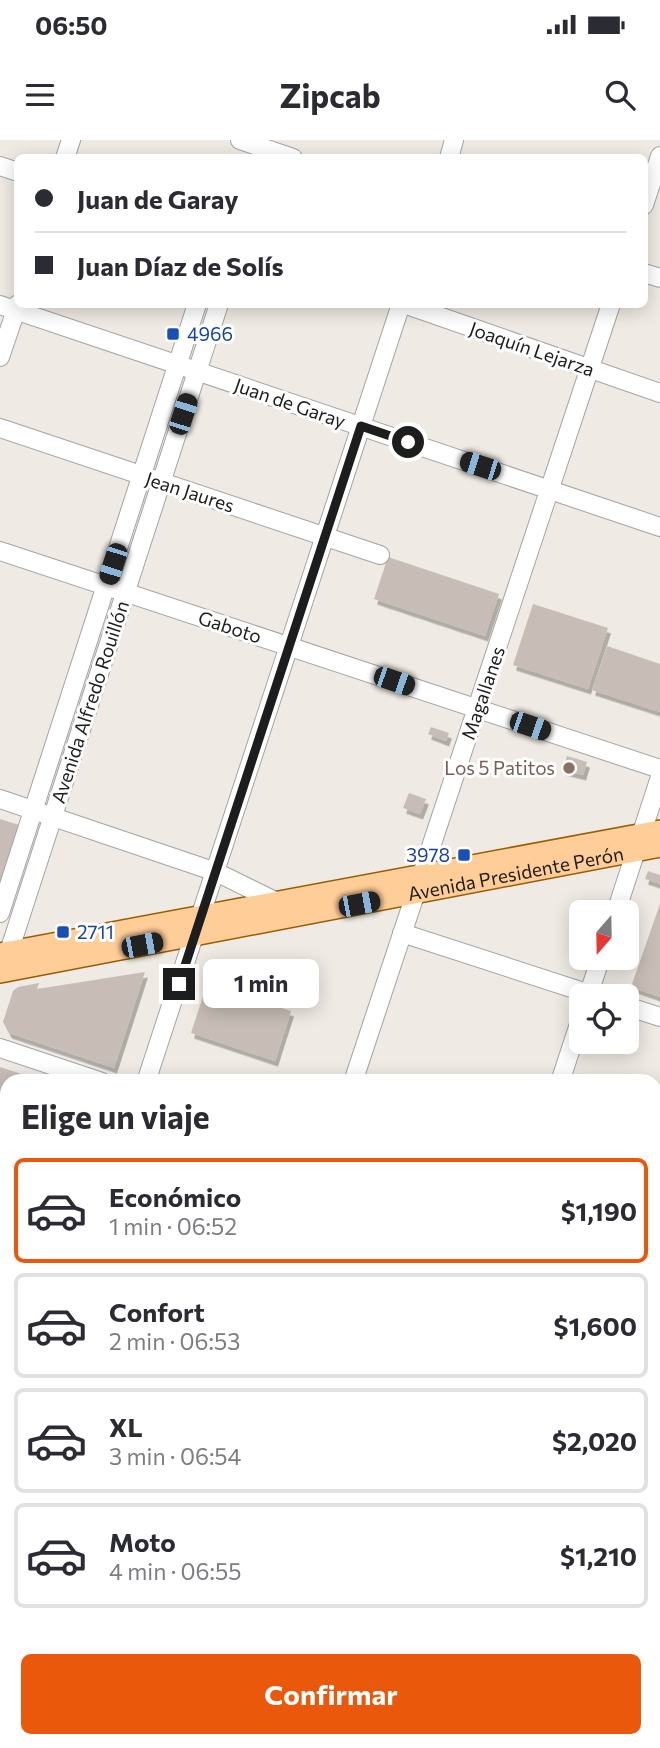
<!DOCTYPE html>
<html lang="es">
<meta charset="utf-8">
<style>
:root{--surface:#fff;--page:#f2f2f3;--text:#2b2b33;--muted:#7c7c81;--line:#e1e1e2;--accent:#ea580c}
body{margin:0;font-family:Commissioner,sans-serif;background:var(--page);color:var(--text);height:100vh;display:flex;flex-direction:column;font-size:26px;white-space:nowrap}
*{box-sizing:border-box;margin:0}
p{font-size:23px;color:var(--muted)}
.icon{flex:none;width:38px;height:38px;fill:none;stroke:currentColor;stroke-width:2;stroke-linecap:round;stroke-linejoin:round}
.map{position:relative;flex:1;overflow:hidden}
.sheet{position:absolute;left:0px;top:934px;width:662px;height:674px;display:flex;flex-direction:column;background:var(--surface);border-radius:21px 21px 0 0;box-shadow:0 4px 18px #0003}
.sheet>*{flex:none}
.guide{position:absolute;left:14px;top:14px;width:634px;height:154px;border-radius:10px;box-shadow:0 4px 18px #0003;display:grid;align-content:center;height:154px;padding:0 21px;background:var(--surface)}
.needle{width:46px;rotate:200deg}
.controls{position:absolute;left:569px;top:760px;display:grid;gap:14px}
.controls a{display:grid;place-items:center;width:70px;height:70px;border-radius:10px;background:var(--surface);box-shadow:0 4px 18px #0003;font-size:35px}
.end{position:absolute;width:32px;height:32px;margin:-16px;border:9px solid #1d1d1d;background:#fff;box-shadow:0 0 0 4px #fff}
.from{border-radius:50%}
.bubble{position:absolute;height:49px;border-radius:10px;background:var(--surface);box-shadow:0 4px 18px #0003;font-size:23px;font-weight:700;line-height:49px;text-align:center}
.car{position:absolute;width:21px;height:42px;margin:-21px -10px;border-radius:9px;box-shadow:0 0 5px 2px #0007;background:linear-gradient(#222 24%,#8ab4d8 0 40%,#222 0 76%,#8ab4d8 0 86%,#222 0)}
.guide b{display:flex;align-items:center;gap:24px;height:66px;font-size:26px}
.guide b+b{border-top:2px solid var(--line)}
.guide i{width:18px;height:18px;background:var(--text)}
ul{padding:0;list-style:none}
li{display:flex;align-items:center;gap:21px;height:105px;margin:0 14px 10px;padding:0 7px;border:4px solid var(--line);border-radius:10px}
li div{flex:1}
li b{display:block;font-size:26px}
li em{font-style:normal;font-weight:700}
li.current{border-color:var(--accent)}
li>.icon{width:63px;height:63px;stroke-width:1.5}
h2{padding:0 21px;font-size:32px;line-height:84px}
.primary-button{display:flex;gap:14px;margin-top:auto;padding:14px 21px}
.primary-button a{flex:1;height:80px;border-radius:10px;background:var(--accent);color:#fff;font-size:28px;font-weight:700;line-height:80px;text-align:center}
.status{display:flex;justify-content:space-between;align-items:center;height:49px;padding:0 35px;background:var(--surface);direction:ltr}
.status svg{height:19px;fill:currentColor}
header{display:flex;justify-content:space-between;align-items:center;height:91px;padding:0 21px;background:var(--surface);font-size:32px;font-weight:700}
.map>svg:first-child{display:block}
.building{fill:#c7bcb6;filter:url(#shadow)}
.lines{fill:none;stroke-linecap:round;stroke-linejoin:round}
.minor-casing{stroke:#a4a4a4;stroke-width:20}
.major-casing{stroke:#975d00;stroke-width:24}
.minor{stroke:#fff;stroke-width:18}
.major{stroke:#ffcd98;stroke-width:21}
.route{stroke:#1d1d1d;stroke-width:9}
.transit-dot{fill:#1a4fb4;stroke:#fff;stroke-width:2.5}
.education-dot{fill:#8d6e63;stroke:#fff;stroke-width:2.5}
.labels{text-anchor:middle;stroke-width:6;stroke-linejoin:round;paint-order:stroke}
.transit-label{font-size:19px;fill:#164399;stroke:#fff;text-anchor:start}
.street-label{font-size:19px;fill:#1d1d1d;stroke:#fff}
.education-label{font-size:19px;fill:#785e54;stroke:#fff;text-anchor:end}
</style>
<div class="status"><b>06:50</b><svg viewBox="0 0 49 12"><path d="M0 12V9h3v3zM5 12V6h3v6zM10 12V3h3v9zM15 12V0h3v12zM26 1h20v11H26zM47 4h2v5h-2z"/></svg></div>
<header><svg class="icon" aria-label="menu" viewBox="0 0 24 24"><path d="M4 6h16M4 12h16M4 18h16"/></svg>Zipcab<svg class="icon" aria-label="search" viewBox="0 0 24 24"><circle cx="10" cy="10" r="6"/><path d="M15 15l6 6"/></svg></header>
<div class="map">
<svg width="660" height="1608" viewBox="0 0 660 1608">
<defs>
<filter id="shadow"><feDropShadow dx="3" dy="5.5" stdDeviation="0" flood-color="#0004"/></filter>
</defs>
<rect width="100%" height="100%" fill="#efeae3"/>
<g class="building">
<polygon points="388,417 499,454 485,496 374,459"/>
<polygon points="533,464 608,488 588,549 513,525"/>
<polygon points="607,506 660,524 660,572 592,550"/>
<polygon points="431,587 449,593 446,601 428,594"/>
<polygon points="567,616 587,622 583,635 563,630"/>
<polygon points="409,653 426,659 420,674 403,668"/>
<polygon points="0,679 19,685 1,741 0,741"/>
<polygon points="648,731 660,735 660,744 645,739"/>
<polygon points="660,764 660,857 631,847"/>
<polygon points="145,832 114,928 9,893 3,882 13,851 18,847 39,843 37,849"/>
<polygon points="207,844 291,871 275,921 191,893"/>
<polygon points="0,927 43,941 7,942 7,1071 0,1068"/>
</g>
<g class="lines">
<g class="minor-casing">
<g id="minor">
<polyline points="240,0 293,18"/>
<polyline points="65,18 71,0"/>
<polyline points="449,18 454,0"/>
<polyline points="0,26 18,32"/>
<polyline points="644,65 660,16"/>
<polyline points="644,133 660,138"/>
<polyline points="404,164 660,253"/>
<polyline points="0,165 660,387"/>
<polyline points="0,217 18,164"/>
<polyline points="0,288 380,415"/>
<polyline points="0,411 660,629"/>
<polyline points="0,659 216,732 277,762"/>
<polyline points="616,772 660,637"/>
<polyline points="0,773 197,164"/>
<polyline points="402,793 596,856"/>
<polyline points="5,824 219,164"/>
<polyline points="588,856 601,817"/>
<polyline points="626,866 660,877"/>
<polyline points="0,908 102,942"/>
<polyline points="146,942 401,164"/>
<polyline points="353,942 611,164"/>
<polyline points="560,942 581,878"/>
<polyline points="654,1123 660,1125"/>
<polyline points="0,1159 7,1161"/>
<polyline points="654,1271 660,1255"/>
<polyline points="654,1373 660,1375"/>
<polyline points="0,1382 7,1361"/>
<polyline points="0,1395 7,1397"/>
<polyline points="626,1601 647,1608"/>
<polyline points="136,1608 138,1601"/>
<polyline points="343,1608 346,1601"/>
<polyline points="545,1608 547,1601"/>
</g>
</g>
<g class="major-casing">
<g id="major">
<polyline points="0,814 660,691"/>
<path id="s1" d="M0,832L660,706"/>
</g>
</g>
<use href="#minor" class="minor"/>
<use href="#major" class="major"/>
</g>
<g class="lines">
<polyline class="route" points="179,844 361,286 408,302"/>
</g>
<g class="transit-dot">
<rect x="166" y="187" width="14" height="14" rx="3.5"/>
<rect x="457" y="708" width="14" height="14" rx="3.5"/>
<rect x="56" y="785" width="14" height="14" rx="3.5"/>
</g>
<circle class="education-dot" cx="569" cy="628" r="7"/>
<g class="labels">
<g class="transit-label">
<text x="187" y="201">4966</text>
<text x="450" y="722" text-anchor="end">3978</text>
<text x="77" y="799">2711</text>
</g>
<g class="street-label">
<text transform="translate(532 209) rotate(19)" y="7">Joaquín Lejarza</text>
<text transform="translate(290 263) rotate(19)" y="7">Juan de Garay</text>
<text transform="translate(190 352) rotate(18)" y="7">Jean Jaures</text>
<text transform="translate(230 487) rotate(18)" y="7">Gaboto</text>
<text transform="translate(483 553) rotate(-71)" y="7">Magallanes</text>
<text transform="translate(90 562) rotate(-72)" y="7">Avenida Alfredo Rouillón</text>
<text dy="7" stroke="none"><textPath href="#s1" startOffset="525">Avenida Presidente Perón</textPath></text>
</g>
<g class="education-label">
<text x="555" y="635">Los 5 Patitos</text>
</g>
</g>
</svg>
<div class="controls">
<a><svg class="needle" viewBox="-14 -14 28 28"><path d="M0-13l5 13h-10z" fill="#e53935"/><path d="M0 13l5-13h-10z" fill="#7c7c81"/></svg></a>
<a><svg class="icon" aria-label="locate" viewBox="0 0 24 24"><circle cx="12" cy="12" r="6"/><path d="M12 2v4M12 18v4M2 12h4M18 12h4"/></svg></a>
</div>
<i class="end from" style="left:408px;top:302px"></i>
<i class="end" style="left:179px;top:844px"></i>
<div class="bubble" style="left:203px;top:819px;width:116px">1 min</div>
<i class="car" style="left:183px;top:274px;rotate:18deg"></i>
<i class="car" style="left:480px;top:326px;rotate:288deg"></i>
<i class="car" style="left:113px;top:424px;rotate:198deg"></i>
<i class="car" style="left:394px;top:541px;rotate:109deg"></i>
<i class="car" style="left:530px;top:586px;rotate:109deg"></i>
<i class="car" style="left:359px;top:764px;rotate:79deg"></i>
<i class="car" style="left:142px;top:805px;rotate:79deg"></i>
<div class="guide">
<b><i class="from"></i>Juan de Garay</b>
<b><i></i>Juan Díaz de Solís</b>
</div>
<section class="sheet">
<h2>Elige un viaje</h2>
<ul>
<li class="current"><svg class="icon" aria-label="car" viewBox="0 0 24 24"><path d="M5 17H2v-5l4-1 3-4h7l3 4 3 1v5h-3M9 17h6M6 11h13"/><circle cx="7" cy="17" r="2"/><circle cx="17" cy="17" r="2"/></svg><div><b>Económico</b><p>1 min · 06:52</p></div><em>$1,190</em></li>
<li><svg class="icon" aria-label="car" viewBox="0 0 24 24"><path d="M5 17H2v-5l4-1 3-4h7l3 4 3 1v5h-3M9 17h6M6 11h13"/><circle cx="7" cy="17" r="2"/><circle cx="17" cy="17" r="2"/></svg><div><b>Confort</b><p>2 min · 06:53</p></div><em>$1,600</em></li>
<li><svg class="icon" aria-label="car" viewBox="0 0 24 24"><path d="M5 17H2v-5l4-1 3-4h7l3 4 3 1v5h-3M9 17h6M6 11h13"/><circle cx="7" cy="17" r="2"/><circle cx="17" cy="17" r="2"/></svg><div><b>XL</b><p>3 min · 06:54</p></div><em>$2,020</em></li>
<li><svg class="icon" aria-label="car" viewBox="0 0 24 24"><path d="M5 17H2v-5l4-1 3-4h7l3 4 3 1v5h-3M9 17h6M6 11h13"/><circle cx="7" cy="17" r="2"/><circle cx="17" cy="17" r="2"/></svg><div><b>Moto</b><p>4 min · 06:55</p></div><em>$1,210</em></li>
</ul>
<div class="primary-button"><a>Confirmar</a></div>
</section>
</div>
